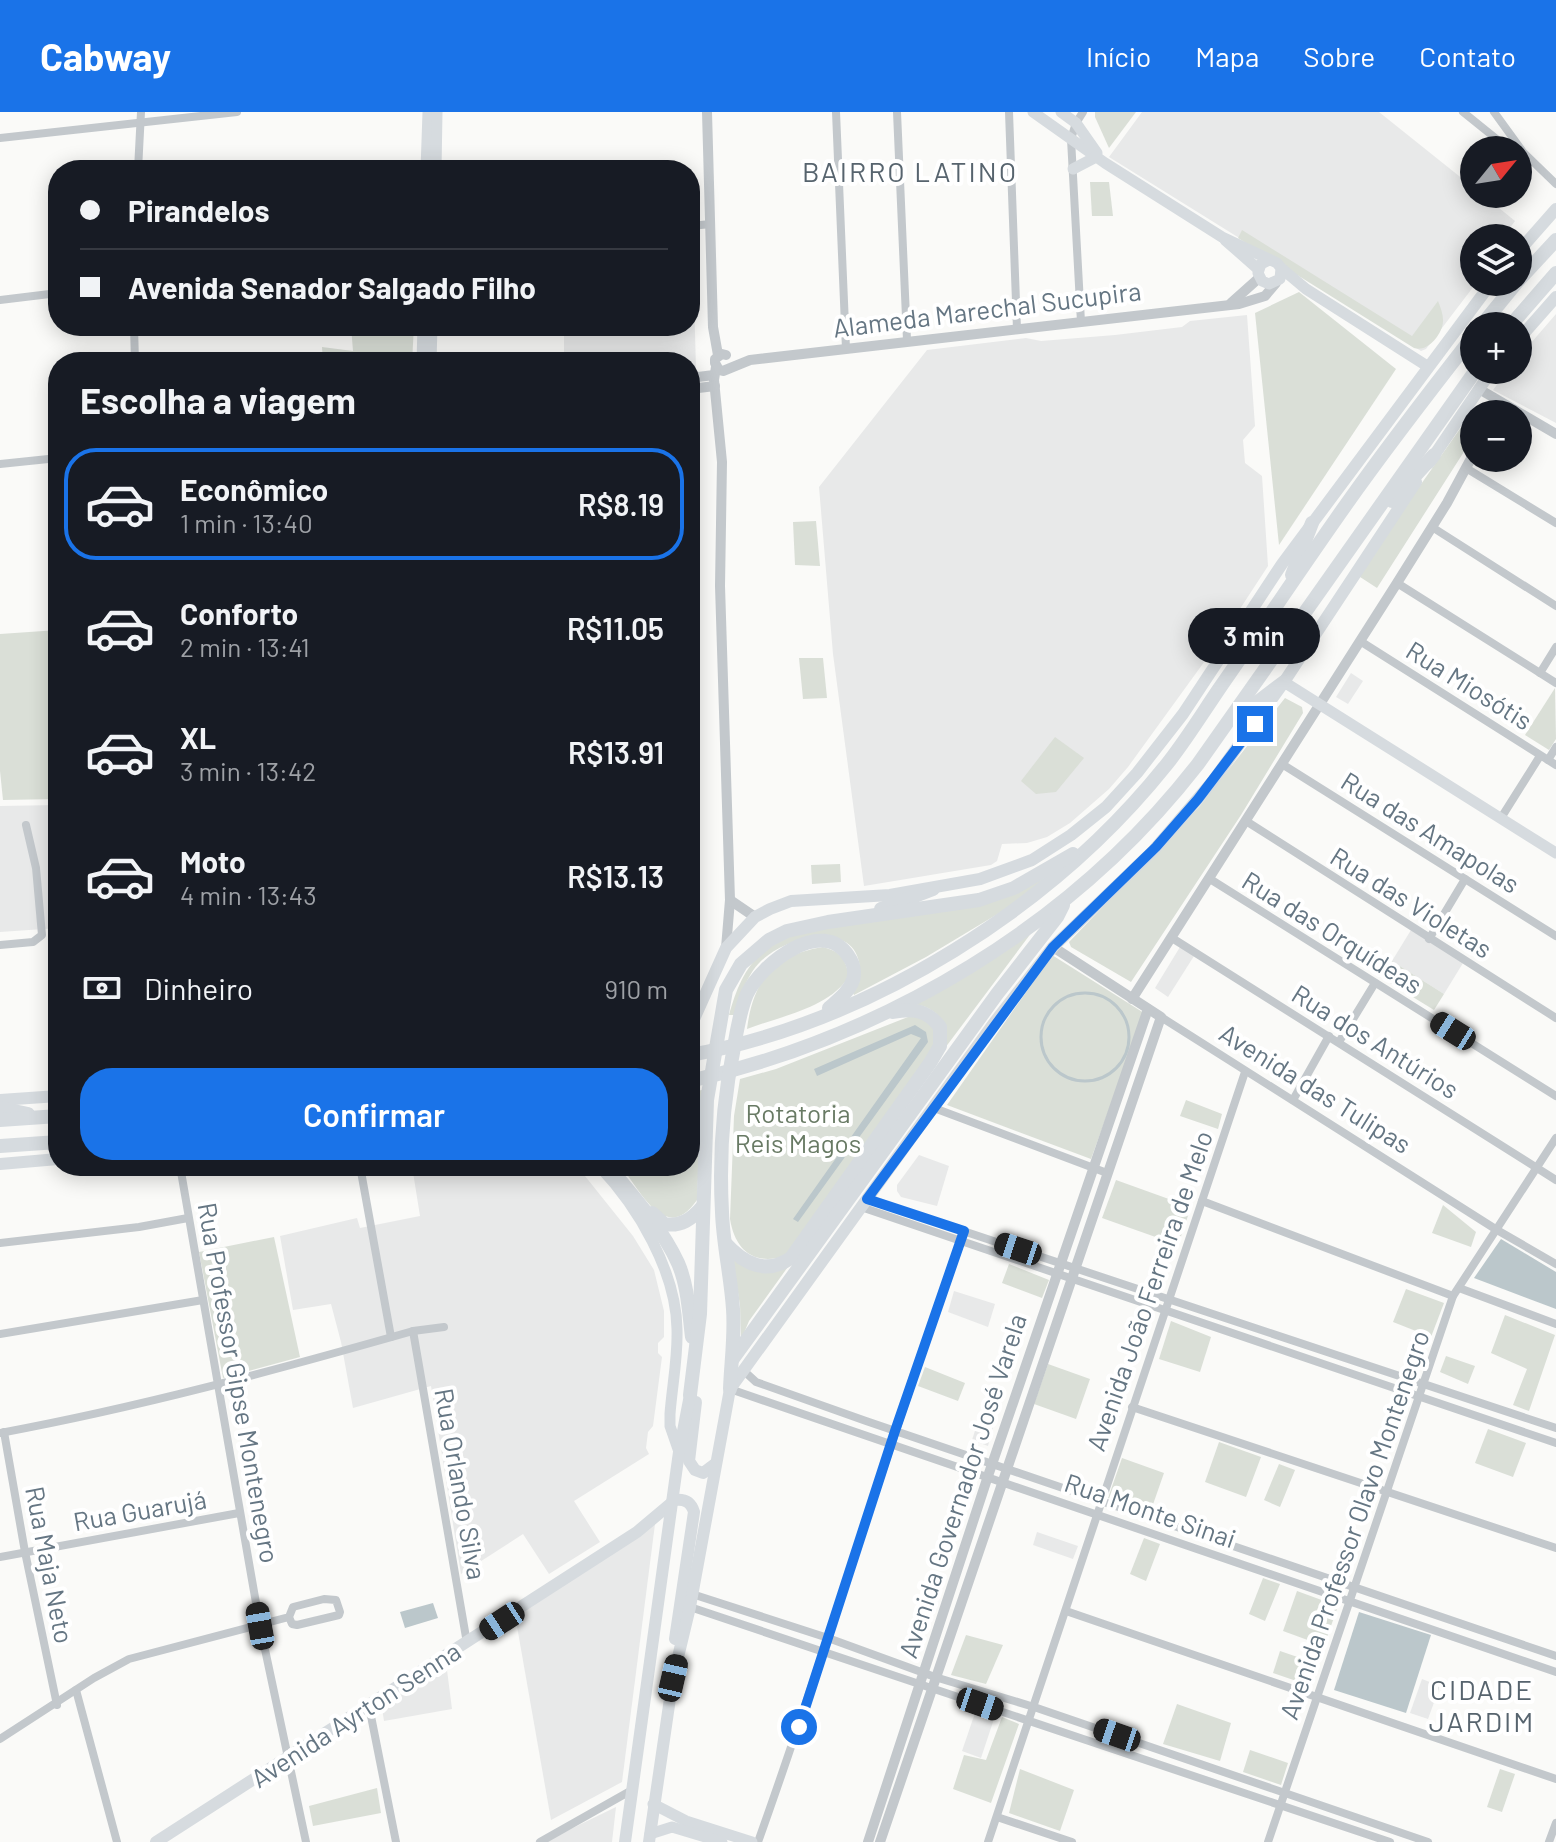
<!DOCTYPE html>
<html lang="pt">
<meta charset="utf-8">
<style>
:root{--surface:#171b24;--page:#242831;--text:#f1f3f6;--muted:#9ea1a6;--line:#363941;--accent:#1a73e8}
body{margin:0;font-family:Barlow,sans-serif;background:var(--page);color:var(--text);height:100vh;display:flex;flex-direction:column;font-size:30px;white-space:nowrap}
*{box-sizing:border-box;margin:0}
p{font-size:26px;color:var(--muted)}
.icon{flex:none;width:44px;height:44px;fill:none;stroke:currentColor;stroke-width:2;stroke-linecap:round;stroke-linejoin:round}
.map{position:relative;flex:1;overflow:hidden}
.drawer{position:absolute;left:48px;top:240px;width:652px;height:824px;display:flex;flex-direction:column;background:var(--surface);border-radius:32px;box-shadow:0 4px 20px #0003}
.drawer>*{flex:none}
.hud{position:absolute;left:48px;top:48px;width:652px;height:176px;border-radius:32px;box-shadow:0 4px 20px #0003;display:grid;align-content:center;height:176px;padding:0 32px;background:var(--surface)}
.needle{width:52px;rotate:60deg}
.fabs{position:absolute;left:1460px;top:24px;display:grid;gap:16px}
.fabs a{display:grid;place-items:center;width:72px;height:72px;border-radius:50%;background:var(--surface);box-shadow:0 4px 20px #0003;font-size:40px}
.end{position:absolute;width:36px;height:36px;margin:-18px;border:10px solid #1a73e8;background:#fff;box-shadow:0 0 0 4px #fff}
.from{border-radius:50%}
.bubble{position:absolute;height:56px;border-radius:28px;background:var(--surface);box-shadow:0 4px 20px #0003;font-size:26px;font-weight:600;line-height:56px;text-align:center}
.car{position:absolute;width:24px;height:48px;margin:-24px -12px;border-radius:10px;box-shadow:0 0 6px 2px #0007;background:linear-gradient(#222 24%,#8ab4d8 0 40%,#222 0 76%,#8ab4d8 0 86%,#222 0)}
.hud b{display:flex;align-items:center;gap:28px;height:76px;font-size:30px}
.hud b+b{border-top:2px solid var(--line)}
.hud i{width:20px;height:20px;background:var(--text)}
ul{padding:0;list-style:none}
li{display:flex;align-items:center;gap:24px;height:112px;margin:0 16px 12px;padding:0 16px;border:4px solid transparent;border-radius:32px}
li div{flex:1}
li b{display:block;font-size:30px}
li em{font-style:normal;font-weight:600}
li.current{border-color:var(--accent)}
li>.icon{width:72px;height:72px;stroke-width:1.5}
h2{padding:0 32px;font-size:36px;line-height:96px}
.pay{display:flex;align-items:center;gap:20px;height:88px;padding:0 32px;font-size:30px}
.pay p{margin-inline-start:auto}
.button{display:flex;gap:16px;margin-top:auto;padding:16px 32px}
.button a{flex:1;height:92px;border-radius:32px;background:var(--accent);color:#fff;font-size:32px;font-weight:600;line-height:92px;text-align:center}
header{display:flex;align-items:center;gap:48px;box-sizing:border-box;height:112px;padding:0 40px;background:var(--accent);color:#fff}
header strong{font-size:38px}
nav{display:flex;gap:44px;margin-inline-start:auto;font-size:28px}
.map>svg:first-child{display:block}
.built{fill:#e8e9e9}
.green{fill:#dadfd7}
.water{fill:#bbc7cb}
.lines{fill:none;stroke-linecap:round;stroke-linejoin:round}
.stream{stroke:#bbc7cb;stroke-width:3}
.minor{stroke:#c3c8cc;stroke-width:8}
.tertiary{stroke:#c3c8cc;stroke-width:10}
.secondary{stroke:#d6dbdf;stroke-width:11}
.primary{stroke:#d6dbdf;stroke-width:12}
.trunk{stroke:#d6dbdf;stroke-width:14}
.route{stroke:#1a73e8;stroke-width:10}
.labels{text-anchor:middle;stroke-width:8;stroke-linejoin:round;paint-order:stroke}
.street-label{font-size:26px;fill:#657683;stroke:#fff}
.park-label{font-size:26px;fill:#687a64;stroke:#fff}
.neighbourhood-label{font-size:28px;letter-spacing:2px;fill:#57646e;stroke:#fff}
</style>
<header>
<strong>Cabway</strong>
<nav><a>Início</a><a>Mapa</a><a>Sobre</a><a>Contato</a></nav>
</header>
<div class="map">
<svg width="1556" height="1730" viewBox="0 0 1556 1730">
<rect width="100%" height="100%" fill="#fafaf8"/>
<g class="built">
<polygon points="1142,0 1379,0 1474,76 1474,82 1482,82 1515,109 1509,117 1514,121 1510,126 1474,126 1474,170 1477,170 1426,237 1421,239 1109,45"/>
<polygon points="693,148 696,257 690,258 690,250 564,250 564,214 690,214 690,149"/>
<polygon points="1556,202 1556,311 1493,278 1508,258 1518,258 1518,246"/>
<polygon points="1247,203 1255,314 1243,328 1245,351 1262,364 1268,454 1215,535 1128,655 1109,677 1070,711 1047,725 1027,731 1002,732 997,749 991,753 864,774 833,542 819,375 927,238 1026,226 1041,229 1115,223 1182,215 1190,209"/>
<polygon points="1351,561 1363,569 1348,592 1336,585"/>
<polygon points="58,693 58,816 0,820 0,694"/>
<polygon points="1411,818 1463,851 1444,882 1392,849"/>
<polygon points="1180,835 1194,844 1168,885 1155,876"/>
<polygon points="919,1043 949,1054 937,1094 901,1085 897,1079 897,1073"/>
<polygon points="412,1054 577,1054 633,1124 654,1158 664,1199 664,1225 658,1231 658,1241 662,1245 653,1314 648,1320 646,1336 649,1342 574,1389 600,1430 549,1462 523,1422 461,1462 431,1274 353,1296 341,1230 331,1192 293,1198 280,1124 357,1106 360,1116 420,1104"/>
<polygon points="954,1179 995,1192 988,1215 948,1200"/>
<polygon points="981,1300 996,1304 988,1334 972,1328"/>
<polygon points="655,1412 622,1670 551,1708 515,1503"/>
<polygon points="1037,1420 1078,1434 1073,1447 1033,1433"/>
<polygon points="447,1558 452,1597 384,1609 381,1590 386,1585 403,1582 407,1573 421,1562"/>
<polygon points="1422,1567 1440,1574 1428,1607 1410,1601"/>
<polygon points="975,1601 994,1607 981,1646 962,1639"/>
<polygon points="616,1695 612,1730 544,1730"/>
</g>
<g class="green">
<polygon points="1095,0 1136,0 1109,36 1095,5"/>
<polygon points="1090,70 1109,70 1113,104 1092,104"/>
<path d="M1242,118L1412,224L1438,189C1441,197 1445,206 1442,215C1438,227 1426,240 1414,236L1238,126Z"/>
<polygon points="1299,180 1396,257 1279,433 1255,201"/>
<polygon points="351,214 414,214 412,250 323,250 322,235 353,239"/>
<polygon points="1482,296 1484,302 1474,302 1474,324 1377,476 1357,463 1474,297"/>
<polygon points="816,409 820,454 795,453 793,410"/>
<polygon points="58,518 58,687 3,688 0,659 0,522"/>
<polygon points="799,546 823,546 827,586 803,587"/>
<polygon points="1555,576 1556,627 1549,638 1525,623"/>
<polygon points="1285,586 1302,595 1303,601 1241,703 1131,870 1071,835 1069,830 1199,695"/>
<polygon points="1055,625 1084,646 1056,680 1036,682 1021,669"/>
<polygon points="840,752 841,770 812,772 811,753"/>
<path d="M1043,766L1046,773L926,845L854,883L851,877L859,871C869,810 801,818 767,844C748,858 741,882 735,903H729C737,875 747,848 774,832C808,812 871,811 912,803C956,793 999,778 1043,766Z"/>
<path d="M1038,812L945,936C948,912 939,895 913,892Z"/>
<path d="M823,835C841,840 845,846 849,864C830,896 781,904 747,917C753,869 773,843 823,835Z"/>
<polygon points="1052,843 1144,901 1091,1047 947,993"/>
<polygon points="1392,849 1444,882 1434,898 1382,866"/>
<path d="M913,903L934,912L939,934L785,1144C754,1154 735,1138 730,1107L734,1004L740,967L776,957Z"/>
<path d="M702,978L697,1088C666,1133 641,1080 621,1054H690V980Z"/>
<polygon points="1186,988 1222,1002 1218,1017 1180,1004"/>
<polygon points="1116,1068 1191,1095 1178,1133 1102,1106"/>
<polygon points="1443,1093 1476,1120 1471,1135 1432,1121"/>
<polygon points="274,1125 300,1245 223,1266 199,1140"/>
<path d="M732,1144C753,1165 764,1159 790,1152L749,1209L741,1228L740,1193Z"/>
<polygon points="1009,1152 1049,1168 1042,1186 1002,1171"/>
<polygon points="1406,1177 1444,1191 1431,1225 1393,1210"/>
<polygon points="1505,1203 1555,1223 1529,1299 1513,1293 1527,1257 1491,1241"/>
<polygon points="1171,1209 1211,1225 1200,1260 1159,1247"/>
<polygon points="1446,1244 1475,1254 1468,1272 1440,1260"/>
<polygon points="1048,1252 1090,1267 1076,1307 1034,1292"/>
<polygon points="925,1255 965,1271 958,1289 918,1274"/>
<polygon points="1488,1317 1526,1331 1513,1365 1475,1351"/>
<polygon points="1219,1330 1261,1345 1246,1385 1205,1370"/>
<polygon points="1122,1346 1164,1361 1150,1401 1108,1386"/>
<polygon points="1279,1352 1295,1358 1280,1395 1264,1388"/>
<polygon points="1144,1426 1160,1432 1146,1469 1130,1462"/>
<polygon points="1263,1466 1280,1472 1265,1509 1249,1502"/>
<polygon points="1297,1479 1338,1494 1324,1534 1283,1519"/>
<polygon points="966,1523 1003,1533 986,1572 951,1563"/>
<polygon points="1280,1539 1318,1552 1311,1574 1273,1561"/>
<polygon points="1177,1592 1231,1611 1220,1649 1163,1632"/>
<polygon points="1002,1605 1019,1612 991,1691 953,1677 964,1643 986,1648"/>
<polygon points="1250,1638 1288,1651 1281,1673 1243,1660"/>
<polygon points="1020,1657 1074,1678 1060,1719 1009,1701"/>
<polygon points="1500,1657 1515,1662 1502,1700 1487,1695"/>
<polygon points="377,1676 381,1701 313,1714 309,1694"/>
</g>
<g class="water">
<polygon points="915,913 926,920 928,930 798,1110 793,1107 921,926 911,922 817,964 814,957"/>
<polygon points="1501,1127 1556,1160 1556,1197 1474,1166"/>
<polygon points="433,1491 438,1506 405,1516 400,1500"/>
<polygon points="1359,1500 1431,1523 1406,1601 1334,1578"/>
</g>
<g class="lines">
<circle class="stream" cx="1085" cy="925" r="44"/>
<g class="minor">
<polyline points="836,0 846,237"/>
<polyline points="897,0 907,228"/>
<polyline points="1009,0 1017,217"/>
<polyline points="1463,0 1504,33 1517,38"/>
<polyline points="1494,0 1523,40 1556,72"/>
<polyline points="0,26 237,0"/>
<polyline points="138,58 141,0"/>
<polyline points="690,114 711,112"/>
<polyline points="0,188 58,181"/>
<polyline points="1081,210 1071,27 1076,11 1083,0"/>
<polyline points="134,214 135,250"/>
<polyline points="0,352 58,346"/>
<polyline points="1466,356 1556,411"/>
<polyline points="1432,415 1556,494"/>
<polyline points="1397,471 1556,571"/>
<polyline points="1360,529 1556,653"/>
<polyline points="1540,561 1556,535"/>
<polyline points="1548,648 1556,635"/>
<polyline points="1282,652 1556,824"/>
<polyline points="1501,706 1540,644"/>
<polyline points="1246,709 1556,906"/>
<polyline points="1210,767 1556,984"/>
<polyline points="1172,826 1556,1068"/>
<polyline points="1429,827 1465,767"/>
<polyline points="0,833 33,830 42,823 36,756 26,713"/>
<polyline points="1161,905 1497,1118 1556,1152"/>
<polyline points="1339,930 1375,871"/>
<polyline points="1293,988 1329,924"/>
<polyline points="934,996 1107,1061"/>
<polyline points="180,1054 260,1514 306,1730"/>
<polyline points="360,1054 391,1225"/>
<polyline points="867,1087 1556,1316"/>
<polyline points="1202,1089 1453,1184"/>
<polyline points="861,1095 1556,1331"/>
<polyline points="0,1131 139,1115 188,1106"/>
<polyline points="1459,1176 1556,1212"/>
<polyline points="413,1219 467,1531"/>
<polyline points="0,1222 203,1188"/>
<polyline points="744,1259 756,1270 866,1309 1556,1544"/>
<polyline points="730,1277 1556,1560"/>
<polyline points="1132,1295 1556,1436"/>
<polyline points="4,1320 25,1440 57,1593"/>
<path d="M0,1321C140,1295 276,1258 413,1219L444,1215"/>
<polyline points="0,1445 239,1401"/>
<polyline points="692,1482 828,1526 935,1565 1034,1595 1428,1730"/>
<polyline points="690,1495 1390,1730"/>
<polyline points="1066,1499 1556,1667"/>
<polyline points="76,1578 117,1730"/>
<polyline points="369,1594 396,1730"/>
<polyline points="0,1627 94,1566 129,1547 289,1505 292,1512 297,1513 339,1503 340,1500 336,1488 324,1487 293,1495 289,1505"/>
<polyline points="997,1705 1072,1730"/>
<polyline points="540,1730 632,1678"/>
<path d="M758,1730C830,1529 890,1325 963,1124"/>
<polyline points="988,1730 1245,960"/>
<polyline points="1268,1730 1453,1184 1556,1026"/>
<polyline points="1549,1730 1556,1711"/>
</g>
<g class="tertiary">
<polyline points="707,0 713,215 718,243"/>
<polyline points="1231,191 1259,166"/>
<polyline points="726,243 722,242 715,247 715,251 719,258 723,259 750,248 1239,192 1265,184 1276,171"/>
<polyline points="716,255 714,268 722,350 720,474 730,788 726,836"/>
<polyline points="690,266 714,263"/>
<polyline points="690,277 715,274"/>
<polyline points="1479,277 1556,322"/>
<polyline points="730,788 755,805"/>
<polyline points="1132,887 1397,471 1447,391 1474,341"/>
<polyline points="868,1730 988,1364 1148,897"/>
<polyline points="880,1730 1161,905 1053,835"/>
</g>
<g class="secondary">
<polyline points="1033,0 1105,51 1222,125 1277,151 1281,156 1280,167 1269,172 1262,169 1258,161 1261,152 1269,148"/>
<polyline points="1061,0 1076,11 1097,41"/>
<polyline points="1073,57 1096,45"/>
<polyline points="426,58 428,0"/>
<polyline points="436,58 437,0"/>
<polyline points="1225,128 1258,157"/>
<polyline points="1281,156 1306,177 1427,254"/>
<polyline points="422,250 423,214"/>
<polyline points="431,250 432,214"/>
<polyline points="1284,570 1556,741"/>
<path d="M599,1054C638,1095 676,1159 677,1217C678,1246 672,1274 670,1302V1314L679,1340"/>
<polyline points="653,1692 686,1709 752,1730"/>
<polyline points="650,1722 672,1715 722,1730"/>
</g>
<g class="primary">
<polyline points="1518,140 1556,97"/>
<polyline points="1518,228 1556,185"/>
<polyline points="1429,351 1492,258"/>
<polyline points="690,916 726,836 755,805 770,797 791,789 890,783 980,767 1032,748 1071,723 1106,695 1137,661 1183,602 1282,452 1492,170"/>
<polyline points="0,988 58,984"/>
<polyline points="0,1052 58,1047"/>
<polyline points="696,1290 689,1349 695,1358 703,1361 715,1352"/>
<path d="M156,1730L637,1420L675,1388C685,1387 691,1390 694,1400L675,1527"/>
<polyline points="625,1730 679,1340 690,1283"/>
<polyline points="649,1730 673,1566 690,1495 730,1277 994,911 1053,835 1154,738 1213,669 1284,570 1416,370"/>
</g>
<g class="trunk">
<polyline points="1518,169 1556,128"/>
<polyline points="1481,214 1517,170"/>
<polyline points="1510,214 1556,161"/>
<polyline points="1392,389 1434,343"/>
<polyline points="1292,463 1312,411"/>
<polyline points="1238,605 1284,570"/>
<polyline points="881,797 933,777"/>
<path d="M690,943C871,910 1053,795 1167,652C1186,628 1202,602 1219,577C1258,521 1296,464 1336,407C1379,345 1427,283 1474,223"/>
<path d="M690,969C887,924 1073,813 1198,652L1476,258"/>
<polyline points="0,996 28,1002"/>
<polyline points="0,1008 58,1004"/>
<polyline points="0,1034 58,1030"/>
<path d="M608,1054C633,1084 662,1116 678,1151C688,1174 689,1201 692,1225"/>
<path d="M652,1101L664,1112C681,1115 692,1107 703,1094"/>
<path d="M725,1131C744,1152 766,1163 791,1146L930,951L940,934V915C927,898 913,896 893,900"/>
<polyline points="732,1248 997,882 1057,805 1063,793"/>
<path d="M730,1277C731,1250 735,1224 733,1197C731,1165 723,1132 722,1100C719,1045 723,989 734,935C737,918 740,898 747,882C761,852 823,803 849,845C854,852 855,861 853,868C849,880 838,888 829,896"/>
<polyline points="690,1283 700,1202 707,988 726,878 741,852 769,828 787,819 828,810 979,788 1014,776 1073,742"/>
</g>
</g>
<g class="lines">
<polyline class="route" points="799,1615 895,1319 964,1119 867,1087 1053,835 1156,735 1198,687 1255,612"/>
</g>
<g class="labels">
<g class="street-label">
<text transform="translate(987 198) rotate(-7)" y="9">Alameda Marechal Sucupira</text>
<text transform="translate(1469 574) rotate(32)" y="9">Rua Miosótis</text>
<text transform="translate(1430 721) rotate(32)" y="9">Rua das Amapolas</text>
<text transform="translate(1411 791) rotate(32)" y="9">Rua das Violetas</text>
<text transform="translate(1332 821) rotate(32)" y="9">Rua das Orquídeas</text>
<text transform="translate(1375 930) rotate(32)" y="9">Rua dos Antúrios</text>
<text transform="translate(1315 977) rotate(32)" y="9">Avenida das Tulipas</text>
<text transform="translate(1150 1179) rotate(-71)" y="9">Avenida João Ferreira de Melo</text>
<text transform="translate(238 1271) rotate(80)" y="9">Rua Professor Gipse Montenegro</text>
<text transform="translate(460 1372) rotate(80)" y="9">Rua Orlando Silva</text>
<text transform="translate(963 1374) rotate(-72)" y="9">Avenida Governador José Varela</text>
<text transform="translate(140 1399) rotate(-10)" y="9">Rua Guarujá</text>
<text transform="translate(1150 1399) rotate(19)" y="9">Rua Monte Sinai</text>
<text transform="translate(1355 1413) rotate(-71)" y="9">Avenida Professor Olavo Montenegro</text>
<text transform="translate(49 1453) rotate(79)" y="9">Rua Maja Neto</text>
<text transform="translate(356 1603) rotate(-33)" y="9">Avenida Ayrton Senna</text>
</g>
<g class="park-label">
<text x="798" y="1011">Rotatoria<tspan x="798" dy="30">Reis Magos</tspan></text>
</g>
<g class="neighbourhood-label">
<text x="910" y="70">BAIRRO LATINO</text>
<text x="1482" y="1588">CIDADE<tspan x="1482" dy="32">JARDIM</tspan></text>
</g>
</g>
</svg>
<div class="fabs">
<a><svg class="needle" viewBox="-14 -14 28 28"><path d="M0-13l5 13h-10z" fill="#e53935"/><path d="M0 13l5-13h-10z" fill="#9ea1a6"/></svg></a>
<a><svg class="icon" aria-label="layers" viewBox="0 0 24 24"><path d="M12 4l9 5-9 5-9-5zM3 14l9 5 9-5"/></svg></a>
<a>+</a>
<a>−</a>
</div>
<i class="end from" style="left:799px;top:1615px"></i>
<i class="end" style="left:1255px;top:612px"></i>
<div class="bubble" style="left:1188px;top:496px;width:132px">3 min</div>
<i class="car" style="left:1453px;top:919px;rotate:302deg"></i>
<i class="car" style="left:1018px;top:1137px;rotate:288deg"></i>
<i class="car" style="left:502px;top:1509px;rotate:237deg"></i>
<i class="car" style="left:260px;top:1514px;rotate:350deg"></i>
<i class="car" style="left:673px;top:1566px;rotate:13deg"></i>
<i class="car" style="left:980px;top:1592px;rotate:109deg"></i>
<i class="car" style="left:1117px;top:1623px;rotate:289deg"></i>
<div class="hud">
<b><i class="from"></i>Pirandelos</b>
<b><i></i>Avenida Senador Salgado Filho</b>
</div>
<section class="drawer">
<h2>Escolha a viagem</h2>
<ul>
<li class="current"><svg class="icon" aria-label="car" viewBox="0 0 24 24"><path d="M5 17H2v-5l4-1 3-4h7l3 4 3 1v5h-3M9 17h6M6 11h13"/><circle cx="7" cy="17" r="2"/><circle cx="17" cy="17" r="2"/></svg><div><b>Econômico</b><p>1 min · 13:40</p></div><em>R$8.19</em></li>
<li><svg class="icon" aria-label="car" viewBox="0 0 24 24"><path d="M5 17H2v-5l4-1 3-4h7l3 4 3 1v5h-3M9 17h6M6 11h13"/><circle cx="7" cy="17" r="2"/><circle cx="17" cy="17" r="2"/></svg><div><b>Conforto</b><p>2 min · 13:41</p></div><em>R$11.05</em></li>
<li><svg class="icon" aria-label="car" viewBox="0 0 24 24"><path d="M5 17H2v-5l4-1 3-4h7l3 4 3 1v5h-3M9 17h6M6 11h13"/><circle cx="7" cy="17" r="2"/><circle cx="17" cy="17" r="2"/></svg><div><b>XL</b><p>3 min · 13:42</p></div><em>R$13.91</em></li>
<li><svg class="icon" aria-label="car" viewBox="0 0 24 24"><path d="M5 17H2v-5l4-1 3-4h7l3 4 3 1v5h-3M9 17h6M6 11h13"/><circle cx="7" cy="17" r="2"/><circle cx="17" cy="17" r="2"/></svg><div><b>Moto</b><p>4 min · 13:43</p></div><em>R$13.13</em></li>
</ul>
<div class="pay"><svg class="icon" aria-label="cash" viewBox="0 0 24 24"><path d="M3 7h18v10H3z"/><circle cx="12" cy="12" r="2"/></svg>Dinheiro<p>910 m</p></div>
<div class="button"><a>Confirmar</a></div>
</section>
</div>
